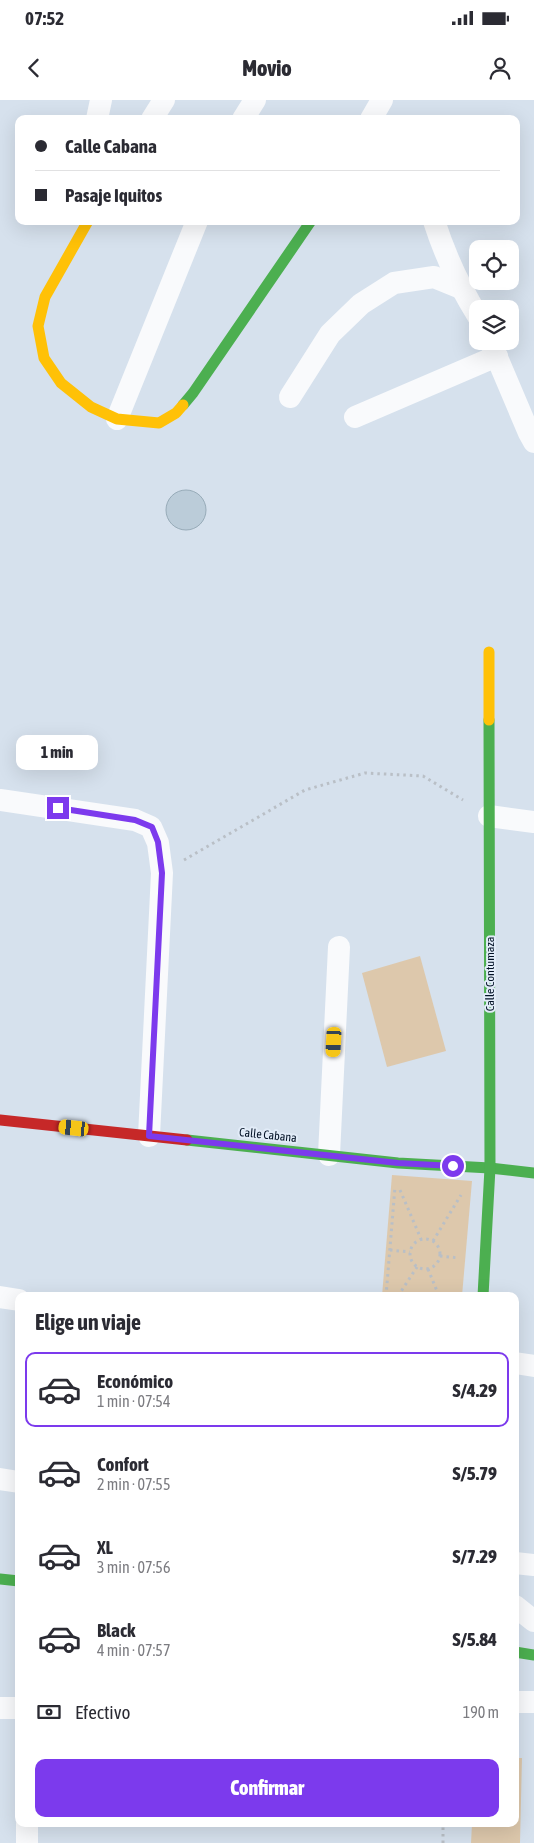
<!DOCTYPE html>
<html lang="es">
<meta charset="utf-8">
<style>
:root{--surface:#fff;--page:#f2f2f3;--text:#2b2b33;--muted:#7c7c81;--line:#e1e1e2;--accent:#7c3aed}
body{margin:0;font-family:"Asap Condensed",sans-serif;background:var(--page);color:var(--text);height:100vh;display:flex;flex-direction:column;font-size:19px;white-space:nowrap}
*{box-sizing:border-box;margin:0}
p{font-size:16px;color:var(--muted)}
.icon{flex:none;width:28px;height:28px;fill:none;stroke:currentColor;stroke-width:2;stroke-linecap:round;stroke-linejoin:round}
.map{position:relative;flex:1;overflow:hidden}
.drawer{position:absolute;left:15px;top:1192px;width:504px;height:535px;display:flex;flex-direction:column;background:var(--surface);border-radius:10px;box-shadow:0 5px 20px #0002}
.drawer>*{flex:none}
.hud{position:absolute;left:15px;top:15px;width:505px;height:110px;border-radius:10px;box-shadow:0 5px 20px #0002;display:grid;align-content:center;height:110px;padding:0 20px;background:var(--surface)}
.fabs{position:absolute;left:469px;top:140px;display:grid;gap:10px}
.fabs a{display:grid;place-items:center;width:50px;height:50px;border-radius:10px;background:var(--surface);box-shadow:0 5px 20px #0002;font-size:25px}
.end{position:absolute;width:22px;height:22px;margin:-11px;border:6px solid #7c3aed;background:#fff;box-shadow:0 0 0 2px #fff}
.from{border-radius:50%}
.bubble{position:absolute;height:35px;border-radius:10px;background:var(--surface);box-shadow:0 5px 20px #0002;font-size:16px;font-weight:800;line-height:35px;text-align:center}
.car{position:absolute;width:15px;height:30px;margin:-15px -8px;border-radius:6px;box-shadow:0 0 4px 1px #0007;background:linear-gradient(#f5c518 24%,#345 0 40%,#f5c518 0 76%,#345 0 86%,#f5c518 0)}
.hud b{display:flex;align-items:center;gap:18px;height:48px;font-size:19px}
.hud b+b{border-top:1px solid var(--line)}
.hud i{width:12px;height:12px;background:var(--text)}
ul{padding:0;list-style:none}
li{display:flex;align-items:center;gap:15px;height:75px;margin:0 10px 8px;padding:0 10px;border:2px solid transparent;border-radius:10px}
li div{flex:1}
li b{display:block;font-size:19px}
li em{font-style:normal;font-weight:800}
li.on{border-color:var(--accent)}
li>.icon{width:45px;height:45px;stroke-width:1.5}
h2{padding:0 20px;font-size:22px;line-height:60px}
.pay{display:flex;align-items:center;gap:12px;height:55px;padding:0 20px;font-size:19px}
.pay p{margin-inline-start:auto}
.button{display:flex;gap:10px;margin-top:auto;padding:10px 20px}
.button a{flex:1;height:58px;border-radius:10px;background:var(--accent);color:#fff;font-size:20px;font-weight:800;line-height:58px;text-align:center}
.status{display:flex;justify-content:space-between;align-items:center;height:35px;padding:0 25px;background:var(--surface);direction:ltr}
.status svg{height:14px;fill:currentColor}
header{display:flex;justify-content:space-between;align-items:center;height:65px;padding:0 20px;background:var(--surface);font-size:22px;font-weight:800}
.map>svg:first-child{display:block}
.green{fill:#ddc8ac}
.building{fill:#bbccd9;stroke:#97abb8}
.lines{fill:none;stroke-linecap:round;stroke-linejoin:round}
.path{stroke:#b9bfc6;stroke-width:3;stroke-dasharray:2.5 4;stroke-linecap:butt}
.street{stroke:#f9fafc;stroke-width:22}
.fast{stroke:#4caf50;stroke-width:11}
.slow{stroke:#ffc107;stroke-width:11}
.jam{stroke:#c62828;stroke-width:11}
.route{stroke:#7c3aed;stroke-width:6}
.labels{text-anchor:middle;stroke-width:4;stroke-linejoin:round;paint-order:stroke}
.street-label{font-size:12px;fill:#021125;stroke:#e2ecf8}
</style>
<div class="status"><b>07:52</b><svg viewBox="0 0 49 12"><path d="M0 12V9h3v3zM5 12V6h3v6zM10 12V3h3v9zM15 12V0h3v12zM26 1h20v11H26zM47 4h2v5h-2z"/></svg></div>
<header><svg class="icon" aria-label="back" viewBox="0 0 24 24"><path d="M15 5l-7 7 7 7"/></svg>Movio<svg class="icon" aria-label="person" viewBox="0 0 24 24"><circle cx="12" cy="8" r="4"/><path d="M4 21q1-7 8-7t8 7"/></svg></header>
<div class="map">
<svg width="534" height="1743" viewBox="0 0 534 1743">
<rect width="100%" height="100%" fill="#d6e1ed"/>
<g class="green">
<polygon points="420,856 446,951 387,967 362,873"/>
<polygon points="392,1075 472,1081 462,1196 382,1196"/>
<polygon points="515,1658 522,1658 520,1743 471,1743 472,1724 515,1724"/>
</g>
<circle class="building" cx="186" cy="410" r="20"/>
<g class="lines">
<g class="path">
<polyline points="184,760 305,690 365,673 423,676 463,700"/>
<polyline points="400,1090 421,1139"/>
<circle cx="425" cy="1154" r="15"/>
<polyline points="433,1141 461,1095"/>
<polyline points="390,1150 410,1152"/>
<polyline points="440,1156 459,1158"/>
<polyline points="428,1169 439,1196"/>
<polyline points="386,1196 395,1087"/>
<polyline points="398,1196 417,1167"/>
<polyline points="443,1743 443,1724"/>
</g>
<g class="street">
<polyline points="97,19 101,0"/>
<polyline points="152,19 164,0"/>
<polyline points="243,19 255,0"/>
<polyline points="371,19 382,0"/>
<path d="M434,121C445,155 459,186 478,216"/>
<polyline points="490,241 529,333 534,342"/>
<polyline points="290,297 330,234 361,204 394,183 434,177 461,188"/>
<polyline points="355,317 497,256"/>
<polyline points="117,319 197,121"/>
<polyline points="0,700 135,720 151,727 158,743 162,773 149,1036"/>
<polyline points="489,716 534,722"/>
<polyline points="329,1055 339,847"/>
<polyline points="0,1197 19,1200"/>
<polyline points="515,1263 534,1266"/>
<polyline points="0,1379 19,1382"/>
<polyline points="515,1463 534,1465"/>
<polyline points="515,1506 534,1521"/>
<polyline points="515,1602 534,1602"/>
<polyline points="0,1608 19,1608"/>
<polyline points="27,1724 27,1743"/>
</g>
<g class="fast">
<polyline points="183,305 193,293 311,121"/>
<polyline points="187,1040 398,1063 490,1068 534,1073"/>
<polyline points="483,1196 490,1068 489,620"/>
<polyline points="0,1479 19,1481"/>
<polyline points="515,1552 534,1555"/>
</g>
<g class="slow">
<polyline points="88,121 45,197 38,226 44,258 61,283 91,307 117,319 159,323 176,313 183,305"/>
<polyline points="489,552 489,620"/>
</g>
<polyline class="jam" points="0,1020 187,1040"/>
</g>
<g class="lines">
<polyline class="route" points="58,708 135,720 152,727 158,742 162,773 149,1036 398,1063 453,1066"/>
</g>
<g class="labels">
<g class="street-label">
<text transform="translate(490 874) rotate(-90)" y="4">Calle Contumaza</text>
<text transform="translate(268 1035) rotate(6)" y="4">Calle Cabana</text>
</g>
</g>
</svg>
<div class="fabs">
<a><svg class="icon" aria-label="locate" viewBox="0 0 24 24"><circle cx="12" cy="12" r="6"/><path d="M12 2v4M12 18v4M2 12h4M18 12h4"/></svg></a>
<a><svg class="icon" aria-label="layers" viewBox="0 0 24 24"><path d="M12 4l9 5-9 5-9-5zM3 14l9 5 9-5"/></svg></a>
</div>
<i class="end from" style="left:453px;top:1066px"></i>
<i class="end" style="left:58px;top:708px"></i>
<div class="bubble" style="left:16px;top:635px;width:82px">1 min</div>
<i class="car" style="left:334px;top:942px;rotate:183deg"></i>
<i class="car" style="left:74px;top:1028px;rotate:276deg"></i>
<div class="hud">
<b><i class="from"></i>Calle Cabana</b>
<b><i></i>Pasaje Iquitos</b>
</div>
<section class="drawer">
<h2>Elige un viaje</h2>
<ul>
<li class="on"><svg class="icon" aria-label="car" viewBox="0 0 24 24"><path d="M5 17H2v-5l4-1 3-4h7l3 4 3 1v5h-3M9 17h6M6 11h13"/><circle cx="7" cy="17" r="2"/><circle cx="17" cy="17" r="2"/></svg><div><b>Económico</b><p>1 min · 07:54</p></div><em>S/4.29</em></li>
<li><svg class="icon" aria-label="car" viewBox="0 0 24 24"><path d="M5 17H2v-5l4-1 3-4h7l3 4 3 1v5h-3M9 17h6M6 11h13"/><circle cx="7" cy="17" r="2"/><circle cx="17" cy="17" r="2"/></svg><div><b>Confort</b><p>2 min · 07:55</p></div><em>S/5.79</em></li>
<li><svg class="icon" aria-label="car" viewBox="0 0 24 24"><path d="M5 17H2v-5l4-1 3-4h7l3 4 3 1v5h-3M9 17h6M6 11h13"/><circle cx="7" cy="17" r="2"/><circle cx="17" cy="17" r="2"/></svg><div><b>XL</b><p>3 min · 07:56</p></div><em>S/7.29</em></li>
<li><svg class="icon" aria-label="car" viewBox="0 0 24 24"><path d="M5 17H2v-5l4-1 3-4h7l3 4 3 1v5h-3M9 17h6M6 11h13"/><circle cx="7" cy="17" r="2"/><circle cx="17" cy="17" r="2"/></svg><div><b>Black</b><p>4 min · 07:57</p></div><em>S/5.84</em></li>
</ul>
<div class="pay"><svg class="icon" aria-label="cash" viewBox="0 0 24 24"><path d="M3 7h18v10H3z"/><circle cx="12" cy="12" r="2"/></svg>Efectivo<p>190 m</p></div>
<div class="button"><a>Confirmar</a></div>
</section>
</div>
